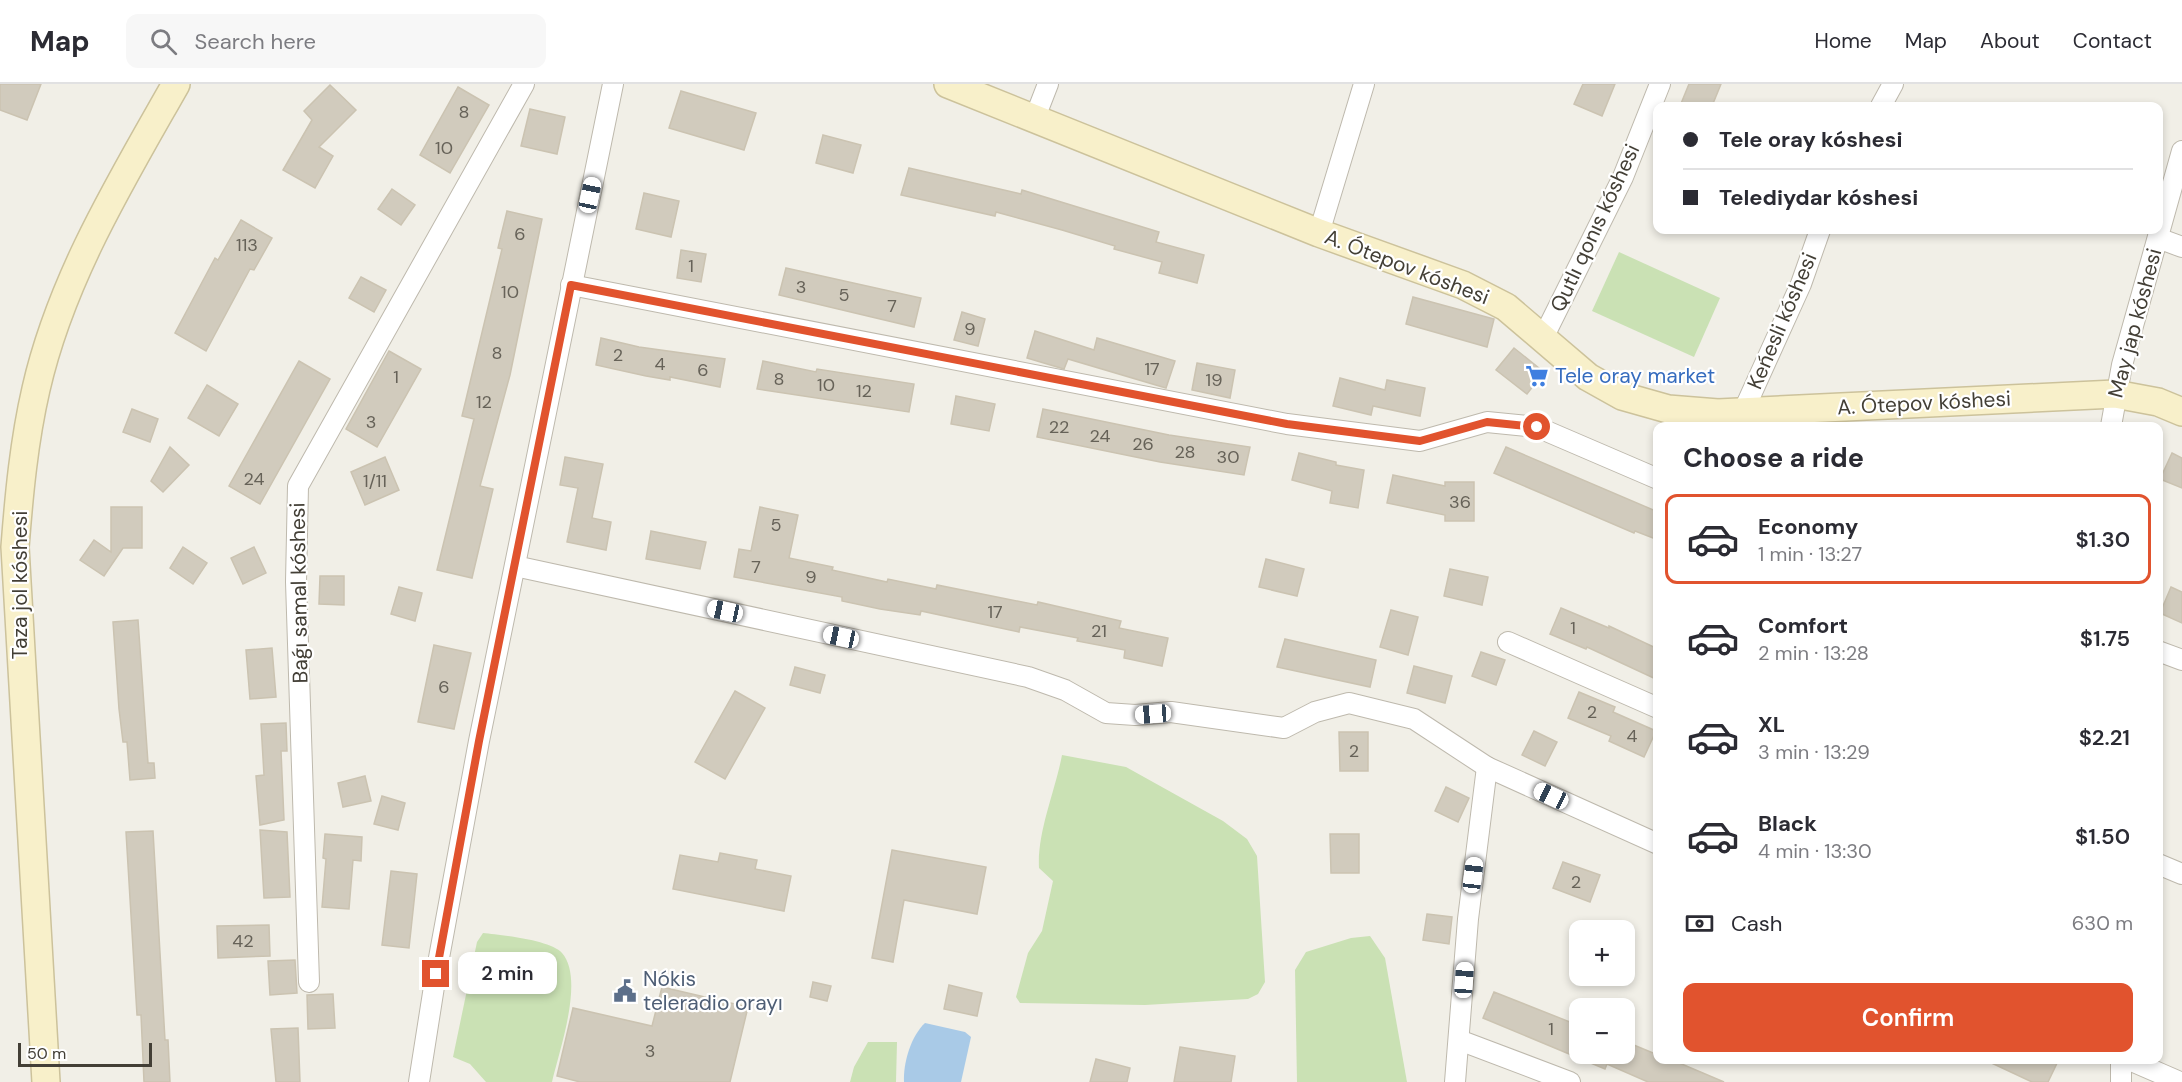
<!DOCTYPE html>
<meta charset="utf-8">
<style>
:root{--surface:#fff;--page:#f7f7f7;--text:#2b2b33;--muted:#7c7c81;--line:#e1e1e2;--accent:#e1532e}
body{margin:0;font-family:"DM Sans",sans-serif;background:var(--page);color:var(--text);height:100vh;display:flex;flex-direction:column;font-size:22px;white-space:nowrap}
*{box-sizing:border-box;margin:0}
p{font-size:20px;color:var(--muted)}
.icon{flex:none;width:33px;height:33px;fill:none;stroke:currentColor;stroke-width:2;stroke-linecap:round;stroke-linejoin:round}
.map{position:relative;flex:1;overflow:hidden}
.side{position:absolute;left:1653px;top:338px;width:510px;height:642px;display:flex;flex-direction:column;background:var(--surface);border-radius:12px;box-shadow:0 3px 9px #0003}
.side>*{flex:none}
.guide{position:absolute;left:1653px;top:18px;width:510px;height:132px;border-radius:12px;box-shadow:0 3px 9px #0003;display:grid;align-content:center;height:132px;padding:0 30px;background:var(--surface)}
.tools{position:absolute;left:1569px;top:836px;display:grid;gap:12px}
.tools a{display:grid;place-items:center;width:66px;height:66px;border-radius:12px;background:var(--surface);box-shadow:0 3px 9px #0003;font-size:30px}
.scale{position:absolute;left:18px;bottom:15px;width:134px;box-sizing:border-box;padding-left:6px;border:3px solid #433f36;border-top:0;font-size:16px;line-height:21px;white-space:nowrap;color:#433f36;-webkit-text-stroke:4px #fff;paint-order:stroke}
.end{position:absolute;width:27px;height:27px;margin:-14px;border:8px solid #e1532e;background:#fff;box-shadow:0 0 0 3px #fff}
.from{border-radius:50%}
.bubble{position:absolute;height:42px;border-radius:12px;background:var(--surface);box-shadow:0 3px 9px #0003;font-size:20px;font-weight:600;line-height:42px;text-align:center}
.car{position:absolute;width:18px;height:36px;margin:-18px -9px;border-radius:8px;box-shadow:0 0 4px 2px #0007;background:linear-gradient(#fff 24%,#345 0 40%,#fff 0 76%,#345 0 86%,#fff 0)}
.guide b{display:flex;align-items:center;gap:21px;height:57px;font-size:22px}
.guide b+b{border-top:2px solid var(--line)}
.guide i{width:15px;height:15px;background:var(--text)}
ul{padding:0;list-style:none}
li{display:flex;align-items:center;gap:18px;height:90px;margin:0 12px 9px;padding:0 18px;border:3px solid transparent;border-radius:12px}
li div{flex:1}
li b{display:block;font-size:22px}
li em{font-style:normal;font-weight:600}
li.selected{border-color:var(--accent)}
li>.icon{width:54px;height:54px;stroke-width:1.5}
h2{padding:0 30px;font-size:27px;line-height:72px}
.pay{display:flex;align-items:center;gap:15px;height:66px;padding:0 30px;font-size:22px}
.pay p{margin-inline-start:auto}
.button{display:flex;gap:12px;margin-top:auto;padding:12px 30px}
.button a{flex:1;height:69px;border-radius:12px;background:var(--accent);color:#fff;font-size:24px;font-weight:600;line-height:69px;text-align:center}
header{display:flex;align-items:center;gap:36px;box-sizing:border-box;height:84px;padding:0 30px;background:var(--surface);border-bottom:2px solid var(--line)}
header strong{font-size:28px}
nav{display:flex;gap:33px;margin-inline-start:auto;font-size:21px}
.search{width:420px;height:54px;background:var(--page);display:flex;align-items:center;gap:15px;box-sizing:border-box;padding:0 21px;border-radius:12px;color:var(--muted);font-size:22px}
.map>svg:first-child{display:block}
.green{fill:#cae1b4}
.water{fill:#a9cae7}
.building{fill:#d1cbbd;stroke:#cbc3b1;stroke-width:1.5}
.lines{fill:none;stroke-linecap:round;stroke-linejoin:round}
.street-casing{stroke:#beb9ad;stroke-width:22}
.secondary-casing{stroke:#ccc29b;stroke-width:30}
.street{stroke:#fff;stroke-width:20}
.secondary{stroke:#f8f0ca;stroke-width:27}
.route{stroke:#e1532e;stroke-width:8}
.labels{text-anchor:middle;stroke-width:4.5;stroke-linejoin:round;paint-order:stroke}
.number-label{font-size:18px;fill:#666258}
.street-label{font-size:21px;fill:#433f36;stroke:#fff}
.shop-label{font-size:21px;fill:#366cbe;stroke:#fff;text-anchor:start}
.service-label{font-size:21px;fill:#4e5e75;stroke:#fff;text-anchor:start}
</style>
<header>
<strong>Map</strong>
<div class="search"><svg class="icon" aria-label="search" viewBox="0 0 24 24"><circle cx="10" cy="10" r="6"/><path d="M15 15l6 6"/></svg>Search here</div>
<nav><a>Home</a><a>Map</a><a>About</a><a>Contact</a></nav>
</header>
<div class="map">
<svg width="2182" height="998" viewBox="0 0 2182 998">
<rect width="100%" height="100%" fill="#f1efe7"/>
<g class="green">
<polygon points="1619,168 1720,214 1694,273 1592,227"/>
<path d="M1062,671L1126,683L1223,737L1247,755L1257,772L1265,898L1258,910L1248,915L1145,921L1020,919L1016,913L1028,869L1042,847L1053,797L1039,784C1037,748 1055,708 1062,671Z"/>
<path d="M483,849C501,851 551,856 562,869C585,895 559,967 552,998H486L470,980L453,973L477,858Z"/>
<polygon points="1370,852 1385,874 1407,998 1297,998 1295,886 1306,868 1351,854"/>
<polygon points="868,958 897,958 896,998 850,998 854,983"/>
</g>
<path class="water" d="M925,939L965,948L971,953L961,998H904C903,979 911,952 925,939Z"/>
<g class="building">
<polygon points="0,0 41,0 27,36 0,26"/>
<polygon points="1583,0 1615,0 1602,32 1574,20"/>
<polygon points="1689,0 1721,0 1712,22 1680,22"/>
<polygon points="330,1 356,26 319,63 333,72 315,104 283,86 312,36 304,27"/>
<polygon points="458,3 489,21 450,89 420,71"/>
<polygon points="681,7 756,29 744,66 669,44"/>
<polygon points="530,25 565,33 557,70 521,62"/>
<polygon points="823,51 861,61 853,89 816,79"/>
<polygon points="909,84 1021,110 1022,106 1159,148 1156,158 1204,171 1197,199 1159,189 1162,178 1114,165 1115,162 1062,146 996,128 995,132 901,111"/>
<polygon points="392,105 415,121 401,141 378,125"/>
<polygon points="644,109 679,117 671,153 636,145"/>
<polygon points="507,127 542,135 510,291 480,402 493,405 472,494 437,486 474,335 462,332 502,165 498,164"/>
<polygon points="241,136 272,154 254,186 250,185 206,267 175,249 215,174 218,176"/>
<polygon points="681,166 706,170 701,198 677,194"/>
<polygon points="786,184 921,214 914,243 779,211"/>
<polygon points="361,193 386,206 374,228 349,214"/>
<polygon points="1413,213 1494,235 1487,263 1406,240"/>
<polygon points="962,228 985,235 978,262 954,256"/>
<polygon points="1035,247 1094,266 1097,254 1175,277 1166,304 1068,275 1064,285 1027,274"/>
<polygon points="601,254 639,263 725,275 720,303 670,293 670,296 646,292 596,281"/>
<polygon points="1514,264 1544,288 1527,310 1496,286"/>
<polygon points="389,267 421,285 377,363 346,345"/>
<polygon points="299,277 330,295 260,420 229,402"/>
<polygon points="763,277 816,288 817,285 914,300 909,328 757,305"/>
<polygon points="1197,279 1235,286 1230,314 1192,306"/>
<polygon points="1340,294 1385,306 1387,296 1425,304 1420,332 1373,322 1371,331 1333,322"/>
<polygon points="207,301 238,320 219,352 188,334"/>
<polygon points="956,312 995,320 989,347 951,340"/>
<polygon points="132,325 158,335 150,358 123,348"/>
<polygon points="1043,325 1169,351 1250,363 1244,391 1160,378 1037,353"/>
<polygon points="170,363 189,381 163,408 151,397"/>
<polygon points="1506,363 1658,428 1658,456 1635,447 1634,449 1494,389"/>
<polygon points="1299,369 1336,378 1336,381 1364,386 1358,424 1330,419 1332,407 1292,396"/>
<polygon points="2172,369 2182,374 2182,404 2160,395"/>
<polygon points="385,373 399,406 365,421 351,388"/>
<polygon points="565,373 603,380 592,434 611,438 606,466 567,458 578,404 560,401"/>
<polygon points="1393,391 1445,402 1445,398 1474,398 1474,437 1445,437 1445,431 1387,419"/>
<polygon points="111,423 142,423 142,464 123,464 104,492 80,476 94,456 111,468"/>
<polygon points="760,423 798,431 789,474 833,483 832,486 887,498 888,495 936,505 937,501 1037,521 1038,518 1121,537 1119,544 1168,554 1162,582 1124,574 1125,566 1077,557 1078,554 1020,543 1019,548 921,527 920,531 880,525 842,517 842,513 734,493 739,465 751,467"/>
<polygon points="651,447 706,458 700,485 646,475"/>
<polygon points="183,463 207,479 193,500 170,484"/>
<polygon points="254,463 266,489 243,500 231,474"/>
<polygon points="1266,475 1304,485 1297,512 1259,503"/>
<polygon points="1450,485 1488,493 1482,521 1444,512"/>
<polygon points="320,492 344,492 344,521 319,520"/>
<polygon points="399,503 422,509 415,537 391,530"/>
<polygon points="2171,503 2182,508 2182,539 2160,529"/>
<polygon points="1561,524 1609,544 1609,542 1658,565 1658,596 1587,563 1586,565 1550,550"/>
<polygon points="1391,526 1418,533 1408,571 1380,563"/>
<polygon points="138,536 148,679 154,679 155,694 130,696 127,658 123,658 119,625 113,538"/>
<polygon points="1285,555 1376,576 1370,603 1277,583"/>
<polygon points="434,561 471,569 454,645 418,638"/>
<polygon points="272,564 276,613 250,615 246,566"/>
<polygon points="1481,568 1505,576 1496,601 1472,592"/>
<polygon points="1414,582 1452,592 1445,619 1407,609"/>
<polygon points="795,583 825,591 820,609 790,601"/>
<polygon points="735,607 765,624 725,695 695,678"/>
<polygon points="1579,608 1615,623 1613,628 1656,647 1644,673 1609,657 1611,652 1568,634"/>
<polygon points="286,639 287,667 281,667 284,736 260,741 256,692 264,691 261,640"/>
<polygon points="1534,647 1557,658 1545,682 1522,671"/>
<polygon points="1339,648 1368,648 1368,687 1340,687"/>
<polygon points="365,692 371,717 343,723 338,699"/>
<polygon points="1446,703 1469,714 1458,738 1435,727"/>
<polygon points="382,712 405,719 398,746 374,740"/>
<polygon points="260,746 287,748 290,813 264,814"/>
<polygon points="153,747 165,956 168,956 170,998 144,998 141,931 137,931 126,748"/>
<polygon points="325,750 362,753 361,777 353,776 349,825 322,823 326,775 323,774"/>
<polygon points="1330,750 1359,750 1359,789 1331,789"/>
<polygon points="892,766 986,783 977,830 904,816 893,878 872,874"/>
<polygon points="720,769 757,776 755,785 791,792 784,827 673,805 680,771 718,778"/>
<polygon points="1563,778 1600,791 1590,818 1553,804"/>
<polygon points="391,787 417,790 409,864 382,861"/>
<polygon points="1427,830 1452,833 1449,860 1423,856"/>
<polygon points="269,841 270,872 218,874 217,842"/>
<polygon points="295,876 297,909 270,911 268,877"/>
<polygon points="813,898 831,902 827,917 810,913"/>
<polygon points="949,901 982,909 977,932 944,925"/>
<polygon points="662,903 748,923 730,998 580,998 557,992 573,924 652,942"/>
<polygon points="1494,908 1580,942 1580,969 1625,969 1629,959 1658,971 1658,975 1670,975 1724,998 1648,998 1607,980 1605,985 1483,934"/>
<polygon points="333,910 335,944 308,945 307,911"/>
<polygon points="298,944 300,998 276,998 271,945"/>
<polygon points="1180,963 1235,972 1231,998 1174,998"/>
<polygon points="1096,975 1130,984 1127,998 1090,998"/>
<polygon points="1983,975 2059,975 2048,998 2032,998"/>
</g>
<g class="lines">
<g class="street-casing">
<g id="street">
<polyline points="1881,22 1893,0"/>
<polyline points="1034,36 1048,0"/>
<polyline points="1319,149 1364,0"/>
<polyline points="2158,154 2182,163"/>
<polyline points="571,201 1287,340 1420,357 1487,338 1537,343 1658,395"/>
<polyline points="1543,254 1623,93 1660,0"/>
<polyline points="1743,328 1801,200 1820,146"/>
<polyline points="2111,342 2122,281 2182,67"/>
<polyline points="515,482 1028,593 1065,606 1106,629 1135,631 1171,628 1284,644 1315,628 1349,619 1414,635 1487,683 1658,760"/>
<polyline points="1508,558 1658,624"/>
<polyline points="2158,567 2182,576"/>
<polyline points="2158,780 2182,790"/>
<polyline points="309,898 296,498 298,402 524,0"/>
<polyline points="1459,956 1570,998"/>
<polyline points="2121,975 2121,998"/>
<polyline points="2127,975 2180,998"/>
<polyline points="419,998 436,890 479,657 613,0"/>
<polyline points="1455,998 1468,835 1487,683"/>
</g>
</g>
<g class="secondary-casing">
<g id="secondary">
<polyline points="948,0 1319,149 1463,201 1506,223 1588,293 1622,312 1668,325 1718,329 2115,310 2158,318 2182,328"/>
<path d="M46,998L15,463C19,411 24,357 36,305C61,195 121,97 176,0"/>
</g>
</g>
<use href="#street" class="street"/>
<use href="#secondary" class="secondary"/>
</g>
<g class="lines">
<polyline class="route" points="436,890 479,657 571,201 1287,340 1420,357 1487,338 1537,343"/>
</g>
<defs>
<g id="supermarket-bare" transform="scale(1.8)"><path d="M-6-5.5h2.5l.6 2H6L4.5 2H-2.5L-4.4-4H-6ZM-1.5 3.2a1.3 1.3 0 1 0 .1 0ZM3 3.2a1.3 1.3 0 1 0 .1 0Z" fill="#3f7fe0" stroke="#fff" stroke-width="2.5" paint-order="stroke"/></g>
<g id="civic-bare" transform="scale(1.8)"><path d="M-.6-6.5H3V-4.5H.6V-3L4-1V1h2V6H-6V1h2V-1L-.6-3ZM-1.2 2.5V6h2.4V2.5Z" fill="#5c6f8a" stroke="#fff" stroke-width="2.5" paint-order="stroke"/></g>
</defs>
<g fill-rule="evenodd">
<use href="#supermarket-bare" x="1537" y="292"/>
<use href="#civic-bare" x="625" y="907"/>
</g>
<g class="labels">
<g class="number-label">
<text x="464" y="34">8</text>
<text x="444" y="70">10</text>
<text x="520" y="156">6</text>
<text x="247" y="167">113</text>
<text x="691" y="188">1</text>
<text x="801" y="209">3</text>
<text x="510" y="214">10</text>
<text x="844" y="217">5</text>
<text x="892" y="228">7</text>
<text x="970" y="251">9</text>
<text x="497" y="275">8</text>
<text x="618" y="277">2</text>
<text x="660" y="286">4</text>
<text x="1152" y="291">17</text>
<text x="703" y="292">6</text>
<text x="396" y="299">1</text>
<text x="779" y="301">8</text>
<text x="1214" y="302">19</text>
<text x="826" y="307">10</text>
<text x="864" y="313">12</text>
<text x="484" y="324">12</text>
<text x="371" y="344">3</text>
<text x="1059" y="349">22</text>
<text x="1100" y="358">24</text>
<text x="1143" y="366">26</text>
<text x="1185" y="374">28</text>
<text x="1228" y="379">30</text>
<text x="254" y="401">24</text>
<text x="375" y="403">1/11</text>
<text x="1460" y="424">36</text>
<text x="776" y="447">5</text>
<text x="756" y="489">7</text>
<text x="811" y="499">9</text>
<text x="995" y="534">17</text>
<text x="1573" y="550">1</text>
<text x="1099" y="553">21</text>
<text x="444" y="609">6</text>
<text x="1592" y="634">2</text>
<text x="1632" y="658">4</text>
<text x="1354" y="673">2</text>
<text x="1576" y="804">2</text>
<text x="243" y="863">42</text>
<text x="1551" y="951">1</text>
<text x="650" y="973">3</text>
</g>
<g class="street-label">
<text transform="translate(1595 144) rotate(-65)" y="7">Qutlı qonıs kóshesi</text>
<text transform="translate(1407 183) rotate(21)" y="7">A. Ótepov kóshesi</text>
<text transform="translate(1782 237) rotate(-67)" y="7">Keńesli kóshesi</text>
<text transform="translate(2135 239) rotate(-75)" y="7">May jap kóshesi</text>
<text transform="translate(1924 319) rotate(-3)" y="7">A. Ótepov kóshesi</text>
<text transform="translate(20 501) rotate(-90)" y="7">Taza jol kóshesi</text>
<text transform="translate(299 509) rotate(-91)" y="7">Baǵı samal kóshesi</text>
</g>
<g class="shop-label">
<text x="1555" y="299">Tele oray market</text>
</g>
<g class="service-label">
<text x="643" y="902">Nókis<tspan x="643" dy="24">teleradio orayı</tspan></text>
</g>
</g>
</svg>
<div class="tools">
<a>+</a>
<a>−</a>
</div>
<div class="scale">50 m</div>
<i class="end from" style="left:1537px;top:343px"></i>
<i class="end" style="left:436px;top:890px"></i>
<div class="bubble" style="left:458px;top:868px;width:99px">2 min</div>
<i class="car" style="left:590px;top:111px;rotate:12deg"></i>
<i class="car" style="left:725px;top:527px;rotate:282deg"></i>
<i class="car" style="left:841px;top:553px;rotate:282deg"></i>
<i class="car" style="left:1153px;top:630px;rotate:266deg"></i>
<i class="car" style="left:1551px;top:712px;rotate:295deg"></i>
<i class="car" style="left:1473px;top:791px;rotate:7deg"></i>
<i class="car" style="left:1464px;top:896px;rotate:4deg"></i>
<div class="guide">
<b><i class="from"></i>Tele oray kóshesi</b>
<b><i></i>Telediydar kóshesi</b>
</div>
<section class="side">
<h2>Choose a ride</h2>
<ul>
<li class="selected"><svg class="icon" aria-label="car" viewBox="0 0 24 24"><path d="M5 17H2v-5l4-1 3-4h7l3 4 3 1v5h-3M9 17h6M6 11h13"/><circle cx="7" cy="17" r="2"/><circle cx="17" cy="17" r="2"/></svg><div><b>Economy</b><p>1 min · 13:27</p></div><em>$1.30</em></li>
<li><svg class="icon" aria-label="car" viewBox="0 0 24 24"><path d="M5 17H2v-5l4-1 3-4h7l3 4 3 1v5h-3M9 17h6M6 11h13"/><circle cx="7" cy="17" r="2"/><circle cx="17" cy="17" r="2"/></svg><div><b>Comfort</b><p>2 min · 13:28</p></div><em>$1.75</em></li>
<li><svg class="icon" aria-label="car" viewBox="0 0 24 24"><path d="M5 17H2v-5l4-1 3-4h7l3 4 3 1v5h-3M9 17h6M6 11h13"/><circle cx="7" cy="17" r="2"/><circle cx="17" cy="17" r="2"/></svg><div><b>XL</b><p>3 min · 13:29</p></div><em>$2.21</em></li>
<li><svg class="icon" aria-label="car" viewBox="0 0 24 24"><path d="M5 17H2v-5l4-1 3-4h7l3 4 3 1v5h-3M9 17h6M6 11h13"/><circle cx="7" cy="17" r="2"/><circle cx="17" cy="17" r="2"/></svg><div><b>Black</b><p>4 min · 13:30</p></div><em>$1.50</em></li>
</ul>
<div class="pay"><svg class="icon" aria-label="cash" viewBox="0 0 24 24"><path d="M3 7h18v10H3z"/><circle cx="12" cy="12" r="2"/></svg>Cash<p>630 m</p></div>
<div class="button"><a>Confirm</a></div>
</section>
</div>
